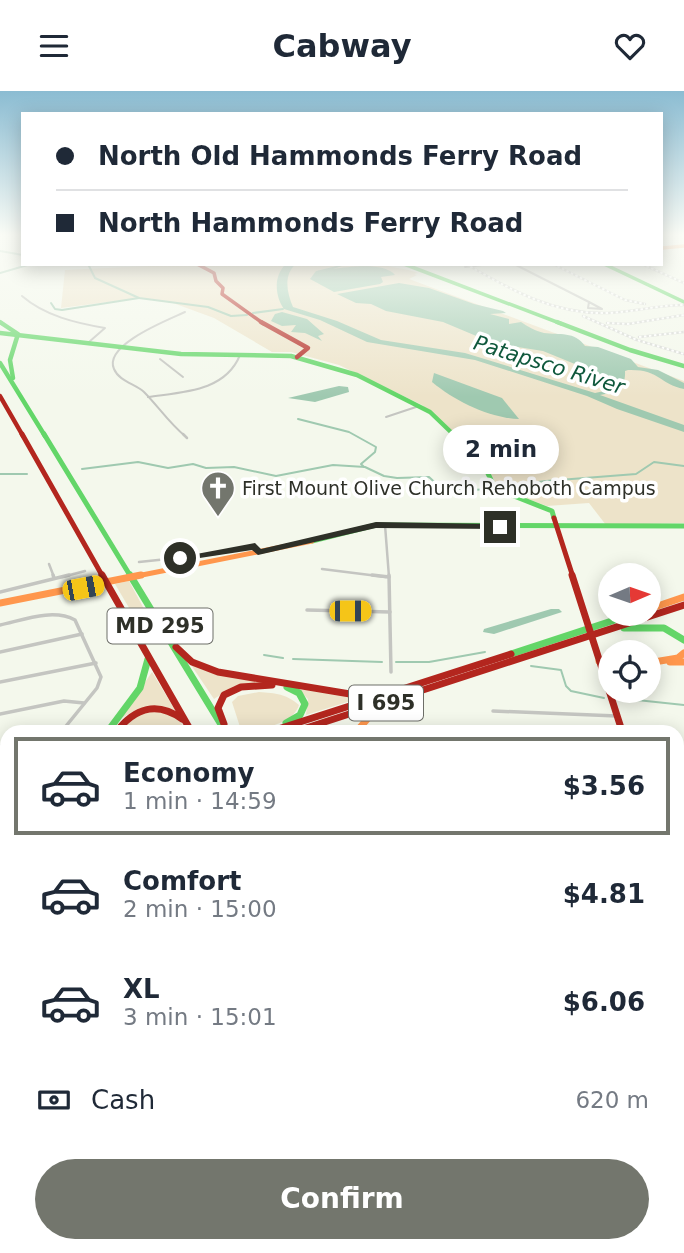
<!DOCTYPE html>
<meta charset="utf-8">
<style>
:root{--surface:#fff;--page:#f6f6f7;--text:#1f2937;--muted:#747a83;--line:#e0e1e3;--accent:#73766d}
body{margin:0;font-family:"DejaVu Sans",sans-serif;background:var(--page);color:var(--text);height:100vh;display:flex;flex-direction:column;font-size:26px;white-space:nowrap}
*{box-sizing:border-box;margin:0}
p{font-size:23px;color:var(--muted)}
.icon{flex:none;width:38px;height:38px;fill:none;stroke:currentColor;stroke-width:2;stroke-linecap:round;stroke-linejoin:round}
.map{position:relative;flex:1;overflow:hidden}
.sheet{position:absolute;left:0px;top:634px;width:684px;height:528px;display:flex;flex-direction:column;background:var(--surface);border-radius:21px 21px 0 0;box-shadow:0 4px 18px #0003}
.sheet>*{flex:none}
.hud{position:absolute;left:21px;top:21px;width:642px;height:154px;border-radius:0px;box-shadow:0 4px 18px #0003;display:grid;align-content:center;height:154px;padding:0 35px;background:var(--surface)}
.needle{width:46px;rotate:88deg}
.tools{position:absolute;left:598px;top:472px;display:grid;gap:14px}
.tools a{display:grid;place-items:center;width:63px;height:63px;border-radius:50%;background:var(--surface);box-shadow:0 4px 18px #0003;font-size:35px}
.end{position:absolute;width:32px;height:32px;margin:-16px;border:9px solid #2e3028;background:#fff;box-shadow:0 0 0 4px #fff}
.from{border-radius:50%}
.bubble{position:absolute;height:49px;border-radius:24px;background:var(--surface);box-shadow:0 4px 18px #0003;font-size:23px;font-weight:700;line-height:49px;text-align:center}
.car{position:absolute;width:21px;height:42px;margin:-21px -10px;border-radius:9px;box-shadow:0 0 5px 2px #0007;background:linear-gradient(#f5c518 24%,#345 0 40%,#f5c518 0 76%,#345 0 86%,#f5c518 0)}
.hud b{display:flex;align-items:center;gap:24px;height:66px;font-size:26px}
.hud b+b{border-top:2px solid var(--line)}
.hud i{width:18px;height:18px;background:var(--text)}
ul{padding:12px 0 0;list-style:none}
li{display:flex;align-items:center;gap:21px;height:98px;margin:0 14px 10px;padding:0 21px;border:4px solid transparent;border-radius:0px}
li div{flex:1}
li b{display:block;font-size:26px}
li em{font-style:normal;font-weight:700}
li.current{border-color:var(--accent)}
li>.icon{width:63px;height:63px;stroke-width:1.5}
.pay{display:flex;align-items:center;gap:18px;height:77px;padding:0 35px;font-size:26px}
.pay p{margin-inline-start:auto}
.button{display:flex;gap:14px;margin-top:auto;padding:14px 35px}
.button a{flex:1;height:80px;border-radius:42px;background:var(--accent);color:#fff;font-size:28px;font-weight:700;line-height:80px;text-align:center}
header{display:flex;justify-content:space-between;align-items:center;height:91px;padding:0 35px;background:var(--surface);font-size:32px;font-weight:700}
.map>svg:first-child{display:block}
.green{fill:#ede3c9}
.water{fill:#9fc9b0}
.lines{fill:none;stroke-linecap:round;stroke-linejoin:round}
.stream{stroke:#9fc9b0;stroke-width:2}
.street-far4{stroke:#c4c5c1;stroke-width:2}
.street-far3{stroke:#c4c5c1;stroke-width:2.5}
.street-far2{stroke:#c4c5c1;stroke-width:3.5}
.street-far1{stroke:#c4c5c1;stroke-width:4.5}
.street{stroke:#c4c5c1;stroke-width:5}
.fast-far5{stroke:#63d668;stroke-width:3.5}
.fast-far4{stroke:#63d668;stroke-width:4.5}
.fast-far3{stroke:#63d668;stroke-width:5}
.fast-far2{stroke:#63d668;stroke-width:7}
.fast-far1{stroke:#63d668;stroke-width:9}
.fast{stroke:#63d668;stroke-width:10}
.slow-far3{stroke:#ff974d;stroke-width:3.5}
.slow-far2{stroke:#ff974d;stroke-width:5}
.slow-far1{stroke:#ff974d;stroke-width:7}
.slow{stroke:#ff974d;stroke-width:10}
.jam-far4{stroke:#b3261e;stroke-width:3.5}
.jam-far3{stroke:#b3261e;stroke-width:4.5}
.jam-far2{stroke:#b3261e;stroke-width:5}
.jam-far1{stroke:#b3261e;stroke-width:7}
.jam{stroke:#b3261e;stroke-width:10}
.rail-casing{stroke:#d7d9d5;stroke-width:2.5}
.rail{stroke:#fff;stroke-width:2;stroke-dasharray:2.5;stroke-linecap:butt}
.route{fill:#2e3028}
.labels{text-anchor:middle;stroke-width:7;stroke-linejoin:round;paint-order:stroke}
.far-poi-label{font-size:19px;fill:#2e3028;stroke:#fff;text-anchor:start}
.far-water-label{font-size:21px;font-style:italic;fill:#0f583c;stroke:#fff}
.shield{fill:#fff;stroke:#6d6e68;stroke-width:2}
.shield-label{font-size:21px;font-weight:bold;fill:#2e3028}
</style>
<header><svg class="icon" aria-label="menu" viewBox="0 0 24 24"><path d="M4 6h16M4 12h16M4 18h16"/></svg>Cabway<svg class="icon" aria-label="heart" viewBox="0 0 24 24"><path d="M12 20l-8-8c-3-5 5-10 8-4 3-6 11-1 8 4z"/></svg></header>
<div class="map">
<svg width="684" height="1162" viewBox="0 0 684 1162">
<rect width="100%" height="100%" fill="#f4f8ec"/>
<g class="green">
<path d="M193,173H382C394,178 407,177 418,182L414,183L417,184L409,188L684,290V432L606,434L589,412L547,415L506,400L496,393L485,371L422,314L339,274L291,261H272L214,227L173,212L139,207L61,217L65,179Z"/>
<polygon points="129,490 150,529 145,533 138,532 115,493"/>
<polygon points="189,571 282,593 234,595 214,608"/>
<polygon points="152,581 175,619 139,617 120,628"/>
<polygon points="298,598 362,605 363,606 306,624 308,608"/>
<path d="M259,601C276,602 286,603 299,614C293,634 257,640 238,640L240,636L232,611L238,605Z"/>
<polygon points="162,618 179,629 187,640 119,640 133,623"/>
</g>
<g class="water">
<path d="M286,173H296C283,184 287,202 293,216L337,230L381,249L465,262L595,302L614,298V289L543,260L493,252L443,231L386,220L371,213L356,212L337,203L399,192L429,197L474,213L503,220L506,222L490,223L509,228V233L521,231C527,235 535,240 544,242C559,244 575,240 585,255L598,256L631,268L638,276L658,279L684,292V298C659,293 660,278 628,279L625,280C626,298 615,301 600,304L684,334V341L617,318L587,305L475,269L367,251L320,229L284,218C275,205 273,185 286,173Z"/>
<path d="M341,174H345L333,178C350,176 384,171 395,184L381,186L383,191L380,193L334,201L310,188L316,180Z"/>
<polygon points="282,221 307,228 324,243 318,245 322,250 305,242 291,241 296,234 282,235 271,230 275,223"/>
<path d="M434,282L502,307L519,328C489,327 455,310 432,291Z"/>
<polygon points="339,295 348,296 349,301 315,311 288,307"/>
<polygon points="551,518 559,518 562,521 494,543 483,541 484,538"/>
</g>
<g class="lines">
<g class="stream">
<polyline points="0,160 23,164"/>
<polyline points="88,173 95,187 139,207 208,216 231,225 247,224"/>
<polyline points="0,182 31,173"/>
<polyline points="51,212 55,218 62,219 139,207"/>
<polyline points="253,222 283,218"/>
<polyline points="298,328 349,341 376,356 375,361 361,373 364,376"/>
<polyline points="82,378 138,371 168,377 193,373 206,377 234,376 276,385 333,374 365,376 384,385 397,387 429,386 444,400 494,398"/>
<polyline points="0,383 27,383"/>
<polyline points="502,398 517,398 517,395 537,394 538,391 546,390 636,383 654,371 684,375"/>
<polyline points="264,564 283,567"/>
<polyline points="293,568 382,571"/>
<polyline points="396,571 429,571 485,561"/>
<polyline points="531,575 561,579 566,595 571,600 604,607"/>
<polyline points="618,607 684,614"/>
</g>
<g class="street-far4">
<polyline points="20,143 23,143"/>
<polyline points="514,173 589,211"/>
<polyline points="465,176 491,173"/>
<path d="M22,205C45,225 76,232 105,237L89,251"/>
<polygon points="589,211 602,218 588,217"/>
<polyline points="160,268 183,286"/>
<path d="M148,306C182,301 225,301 240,264"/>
<polyline points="386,326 419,315"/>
<path d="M185,345C169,332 158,315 144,301C135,293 119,290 114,278C103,254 168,229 185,221"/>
</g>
<g class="street-far3">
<polyline points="183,343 187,347"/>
<polyline points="385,434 389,486"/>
<polyline points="139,471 215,463 255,455 258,461"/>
<polyline points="49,473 54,486"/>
<polyline points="322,478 386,486"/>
<polyline points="62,486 85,480"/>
</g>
<g class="street-far2">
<polyline points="53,484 54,487"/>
<polyline points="372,484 389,486"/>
<polyline points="389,484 391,581"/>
<polyline points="0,501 69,484"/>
<polyline points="307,519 390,521"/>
<path d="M0,534C23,529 53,517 75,529L101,586L97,597L62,640"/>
<polyline points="0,561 82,543"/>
<polyline points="0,591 96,572"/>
<polyline points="493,620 617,625"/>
<polyline points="0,623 64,610 84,612"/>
<polyline points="0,655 7,657"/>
</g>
<g class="street-far1">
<polyline points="0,689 7,686"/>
<polyline points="677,749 684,749"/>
</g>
<g class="street">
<polyline points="677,890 684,892"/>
<polyline points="0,933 7,926"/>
<polyline points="0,986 7,989"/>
<polyline points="0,1042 7,1034"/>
<polyline points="0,1089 7,1092"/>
<polyline points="128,1155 141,1162"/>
<polyline points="537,1155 537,1162"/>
<polyline points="602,1155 620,1162"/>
<polyline points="9,1162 15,1155"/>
<polyline points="118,1162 122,1155"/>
<polyline points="287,1162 290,1155"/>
<polyline points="390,1162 392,1155"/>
</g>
<g class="fast-far5">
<polyline points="404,173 562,233"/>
<polyline points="604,173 684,211"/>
<polyline points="0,231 3,233"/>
</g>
<g class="fast-far4">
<polyline points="0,231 18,243 10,269 13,287"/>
<polyline points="557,231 630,259 684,275"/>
<polyline points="0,242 181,263 291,265 357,284 430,321 455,345"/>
<polyline points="0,272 45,345"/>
</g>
<g class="fast-far3">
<polyline points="44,343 131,486"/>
<polyline points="453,343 483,372 493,393 499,399 552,420 554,427"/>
<polyline points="312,450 376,434 684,435"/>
</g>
<g class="fast-far2">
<polyline points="130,484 225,640"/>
<polyline points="624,537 664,537 684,549"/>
<polyline points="511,563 633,523"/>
<polyline points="286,632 300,624 305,613 299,602 287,596"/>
<polyline points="108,640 140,597 148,568"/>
</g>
<g class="fast-far1">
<polyline points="0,726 7,723"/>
<polyline points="0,740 7,737"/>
</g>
<polyline class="fast" points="677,1009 684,1012"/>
<polyline class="slow-far3" points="662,157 684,155"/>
<polyline class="slow-far2" points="132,486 312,450"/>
<g class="slow-far1">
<polyline points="0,512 141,484"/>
<polyline points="649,518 684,506"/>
<polyline points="599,570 611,570"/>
<polyline points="654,571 678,567 684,562"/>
<polyline points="670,571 684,571"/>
<polyline points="357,640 369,626 392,614"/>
</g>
<polyline class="slow" points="561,1162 562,1155"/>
<polyline class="jam-far4" points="197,173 214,182 216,190 223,197 222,203 264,233"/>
<g class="jam-far3">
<polyline points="261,231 308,257 297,266"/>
<polyline points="0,305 23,345"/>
</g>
<g class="jam-far2">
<polyline points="22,343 103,486"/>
<polyline points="554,427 573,486"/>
</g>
<g class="jam-far1">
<polyline points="102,484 191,640"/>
<polyline points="572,484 622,640"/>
<polyline points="176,556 192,571 218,581 350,603 382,600"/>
<polyline points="224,633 218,617 224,604 241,596 272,594"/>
<path d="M117,640C135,617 157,610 182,628"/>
<polyline points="272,640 511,563"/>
<polyline points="297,640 684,514"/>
</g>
<polyline class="jam" points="677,1047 684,1051"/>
<g class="rail-casing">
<g id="rail">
<path d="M466,173C511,199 555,224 608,222C634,221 658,214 684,214"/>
<polyline points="553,173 625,209 645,213"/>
<polyline points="642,173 684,192"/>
<polyline points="583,225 637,249 684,263"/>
<polyline points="607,232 628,233 684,224"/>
<polyline points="639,246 684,241"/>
</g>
</g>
<use href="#rail" class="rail"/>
</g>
<linearGradient id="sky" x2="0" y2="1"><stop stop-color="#8bbcd2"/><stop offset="0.47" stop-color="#fafcf6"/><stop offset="1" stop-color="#fafcf6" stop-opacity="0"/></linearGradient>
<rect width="684" height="306" fill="url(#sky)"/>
<polygon class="route" points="376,431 500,433 504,436 500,438 376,437 258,464 252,459 180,470 175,467 255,452 261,458"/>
<defs>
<g id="church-pin" transform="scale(1.75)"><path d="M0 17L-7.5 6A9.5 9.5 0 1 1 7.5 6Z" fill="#73766d" stroke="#fff"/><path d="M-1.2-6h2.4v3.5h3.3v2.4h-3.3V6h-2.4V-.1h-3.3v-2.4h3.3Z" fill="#fff"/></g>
</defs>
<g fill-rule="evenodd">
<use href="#church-pin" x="218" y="397"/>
</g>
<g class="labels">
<g class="far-poi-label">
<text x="242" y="404">First Mount Olive Church Rehoboth Campus</text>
</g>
<g class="far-water-label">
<text transform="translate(549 274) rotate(17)" y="7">Patapsco River</text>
</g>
<g class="shield">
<rect x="107.5" y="517.5" width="105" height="35" rx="5"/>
<rect x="349" y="594.5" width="74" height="35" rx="5"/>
</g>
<g class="shield-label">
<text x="160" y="542">MD 295</text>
<text x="386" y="619">I 695</text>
</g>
</g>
</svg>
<div class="tools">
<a><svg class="needle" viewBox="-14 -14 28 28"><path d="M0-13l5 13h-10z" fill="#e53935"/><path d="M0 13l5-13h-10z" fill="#747a83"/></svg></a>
<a><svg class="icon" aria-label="locate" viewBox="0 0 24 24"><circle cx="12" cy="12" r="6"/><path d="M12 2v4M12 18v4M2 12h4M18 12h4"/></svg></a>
</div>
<i class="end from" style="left:180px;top:467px"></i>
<i class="end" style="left:500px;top:436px"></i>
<div class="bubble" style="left:443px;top:334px;width:116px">2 min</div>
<i class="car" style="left:83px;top:497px;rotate:79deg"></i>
<i class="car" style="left:350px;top:520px;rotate:90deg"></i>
<div class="hud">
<b><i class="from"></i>North Old Hammonds Ferry Road</b>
<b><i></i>North Hammonds Ferry Road</b>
</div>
<section class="sheet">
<ul>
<li class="current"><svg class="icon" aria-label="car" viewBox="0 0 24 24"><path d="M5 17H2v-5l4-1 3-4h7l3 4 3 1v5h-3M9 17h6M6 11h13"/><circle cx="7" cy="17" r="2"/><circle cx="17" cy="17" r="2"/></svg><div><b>Economy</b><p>1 min · 14:59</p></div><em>$3.56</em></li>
<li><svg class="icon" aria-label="car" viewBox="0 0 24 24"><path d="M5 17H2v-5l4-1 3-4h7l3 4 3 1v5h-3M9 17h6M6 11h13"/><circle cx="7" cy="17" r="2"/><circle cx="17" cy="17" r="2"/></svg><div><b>Comfort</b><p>2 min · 15:00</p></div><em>$4.81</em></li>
<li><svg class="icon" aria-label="car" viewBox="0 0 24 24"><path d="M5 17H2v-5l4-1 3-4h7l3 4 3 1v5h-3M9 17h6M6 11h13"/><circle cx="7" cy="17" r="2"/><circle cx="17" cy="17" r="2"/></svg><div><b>XL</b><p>3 min · 15:01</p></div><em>$6.06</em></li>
</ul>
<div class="pay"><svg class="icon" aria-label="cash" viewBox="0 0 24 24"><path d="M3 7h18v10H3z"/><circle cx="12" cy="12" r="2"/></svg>Cash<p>620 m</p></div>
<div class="button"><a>Confirm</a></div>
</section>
</div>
